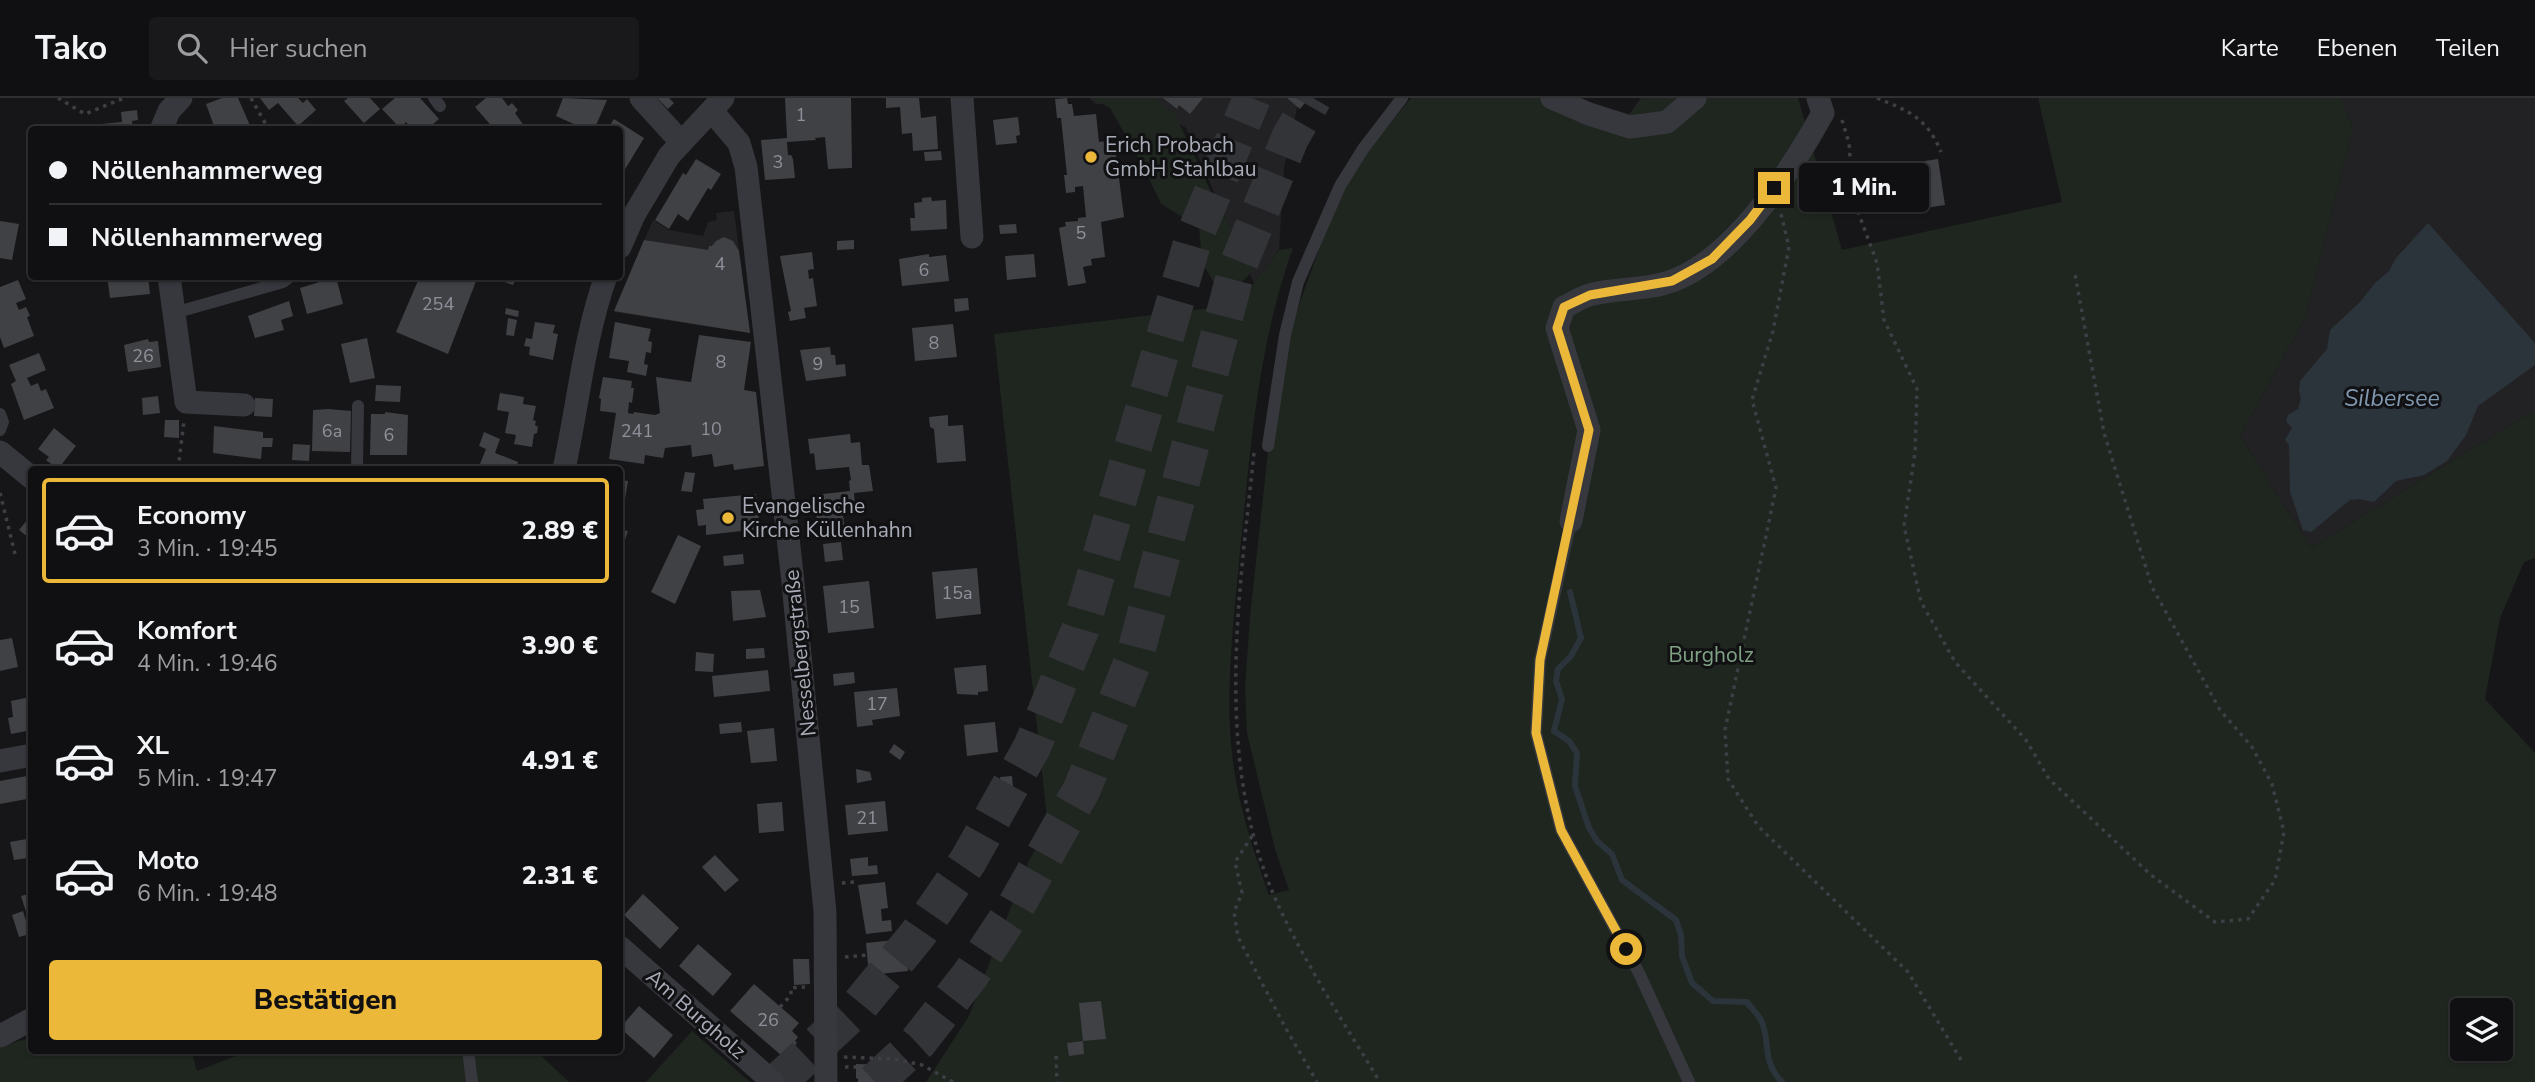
<!DOCTYPE html>
<html lang="de">
<meta charset="utf-8">
<style>
:root{--surface:#101012;--page:#19191b;--text:#f1f3f6;--muted:#9c9d9f;--line:#303032;--accent:#ecb83a}
body{margin:0;font-family:"Nunito Sans",sans-serif;background:var(--page);color:var(--text);height:100vh;display:flex;flex-direction:column;font-size:26px;white-space:nowrap}
*{box-sizing:border-box;margin:0}
p{font-size:23px;color:var(--muted)}
.icon{flex:none;width:38px;height:38px;fill:none;stroke:currentColor;stroke-width:2;stroke-linecap:round;stroke-linejoin:round}
.map{position:relative;flex:1;overflow:hidden}
.panel{position:absolute;left:28px;top:368px;width:595px;height:588px;display:flex;flex-direction:column;background:var(--surface);border-radius:7px;box-shadow:0 2px 5px #0004,0 0 0 2px var(--line)}
.panel>*{flex:none}
.banner{position:absolute;left:28px;top:28px;width:595px;height:154px;border-radius:7px;box-shadow:0 2px 5px #0004,0 0 0 2px var(--line);display:grid;align-content:center;height:154px;padding:0 21px;background:var(--surface)}
.buttons{position:absolute;left:2450px;top:900px;display:grid;gap:14px}
.buttons a{display:grid;place-items:center;width:63px;height:63px;border-radius:7px;background:var(--surface);box-shadow:0 2px 5px #0004,0 0 0 2px var(--line);font-size:35px}
.end{position:absolute;width:32px;height:32px;margin:-16px;border:9px solid #ecb83a;background:#111;box-shadow:0 0 0 4px #111}
.from{border-radius:50%}
.bubble{position:absolute;height:49px;border-radius:7px;background:var(--surface);box-shadow:0 2px 5px #0004,0 0 0 2px var(--line);font-size:23px;font-weight:800;line-height:49px;text-align:center}
.banner b{display:flex;align-items:center;gap:24px;height:66px;font-size:26px}
.banner b+b{border-top:2px solid var(--line)}
.banner i{width:18px;height:18px;background:var(--text)}
ul{padding:12px 0 0;list-style:none}
li{display:flex;align-items:center;gap:21px;height:105px;margin:0 14px 10px;padding:0 7px;border:4px solid transparent;border-radius:7px}
li div{flex:1}
li b{display:block;font-size:26px}
li em{font-style:normal;font-weight:800}
li.active{border-color:var(--accent)}
li>.icon{width:63px;height:63px;stroke-width:1.5}
.button{display:flex;gap:14px;margin-top:auto;padding:14px 21px}
.button a{flex:1;height:80px;border-radius:7px;background:var(--accent);color:#111;font-size:28px;font-weight:800;line-height:80px;text-align:center}
header{display:flex;align-items:center;gap:42px;box-sizing:border-box;height:98px;padding:0 35px;background:var(--surface);border-bottom:2px solid var(--line)}
header strong{font-size:33px}
nav{display:flex;gap:38px;margin-inline-start:auto;font-size:24px}
.search{width:490px;height:63px;background:var(--page);display:flex;align-items:center;gap:18px;box-sizing:border-box;padding:0 24px;border-radius:7px;color:var(--muted);font-size:26px}
.map>svg:first-child{display:block}
.built{fill:#222225}
.green{fill:#1e261f;fill-rule:evenodd}
.water{fill:#2c343b}
.lines{fill:none;stroke-linecap:round;stroke-linejoin:round}
.stream{stroke:#2c343b;stroke-width:6}
.building{fill:#404145}
.highway-tunnel{stroke:#333438;stroke-width:38;stroke-dasharray:38 19;stroke-linecap:butt}
.path{stroke:#3d3f44;stroke-width:3.5;stroke-dasharray:3.5 5;stroke-linecap:butt}
.lane{stroke:#37383d;stroke-width:12}
.street{stroke:#37383d;stroke-width:23}
.route{stroke:#ecb83a;stroke-width:9}
.poi-dot{fill:#ecb83a;stroke:#111113;stroke-width:2.5}
.labels{text-anchor:middle;stroke-width:6;stroke-linejoin:round;paint-order:stroke}
.number-label{font-size:18px;fill:#8e919a}
.poi-label{font-size:21px;fill:#a8acb7;stroke:#111113;text-anchor:start}
.street-label{font-size:21px;fill:#a8acb7;stroke:#111113}
.park-label{font-size:21px;fill:#80a284;stroke:#111113}
.water-label{font-size:23px;font-style:italic;fill:#8098b1;stroke:#111113}
</style>
<header>
<strong>Tako</strong>
<div class="search"><svg class="icon" aria-label="search" viewBox="0 0 24 24"><circle cx="10" cy="10" r="6"/><path d="M15 15l6 6"/></svg>Hier suchen</div>
<nav><a>Karte</a><a>Ebenen</a><a>Teilen</a></nav>
</header>
<div class="map">
<svg width="2535" height="984" viewBox="0 0 2535 984">
<rect width="100%" height="100%" fill="#161618"/>
<g class="built">
<polygon points="1089,0 1309,0 1297,10 1284,70 1279,152 1254,185 1186,30 1152,7 1096,6"/>
<polygon points="2341,0 2535,0 2535,312 2311,450 2240,338 2305,220 2353,31"/>
<polygon points="734,113 750,235 614,214 653,122 669,132 703,138 708,124 717,122 716,115"/>
</g>
<g class="green">
<polygon points="1093,0 1154,0 1175,16 1213,98 1254,172 1224,201 1202,165 1199,129 1161,106 1143,68 1110,10"/>
<path d="M1411,0H1568L1628,18L1641,0H1798L1842,152L2062,104L2038,0H2341L2353,31L2305,220L2240,338L2311,450L2535,312V460L2524,464L2500,520L2485,601L2535,655V984H926L969,918L1029,762L1048,729L994,236L1245,206L1254,185L1279,152L1293,150C1257,251 1251,348 1240,453C1234,523 1224,594 1233,664C1239,710 1254,754 1269,797L1289,792L1275,751L1247,635L1245,589L1250,519L1268,353L1294,221L1328,126L1357,66ZM2462,912H2501V950H2462Z"/>
<polygon points="692,933 750,984 646,984"/>
<polygon points="31,940 32,952 191,952 197,973 251,952 535,952 569,984 0,984 0,948"/>
</g>
<polygon class="water" points="2428,125 2535,245 2535,267 2478,308 2466,337 2447,363 2424,377 2396,383 2374,404 2359,401 2350,402 2311,434 2303,432 2290,394 2289,347 2285,342 2292,330 2286,323 2288,317 2298,311 2301,300 2299,293 2300,283 2327,251 2330,232 2360,204 2375,185 2389,173 2396,160"/>
<g class="lines">
<path class="stream" d="M1570,494L1581,540L1571,558L1558,571L1556,583L1562,601L1554,633L1569,643L1577,655L1575,688L1589,730L1597,743L1612,756L1622,782L1676,822L1681,837L1682,858L1692,885L1713,903L1747,904C1751,910 1758,916 1761,922C1771,943 1761,963 1782,984"/>
</g>
<g class="building">
<polygon points="222,0 238,0 252,32 218,32 216,27 214,28 206,6"/>
<polygon points="260,0 298,0 303,5 307,1 316,12 298,28 278,5 269,12"/>
<polygon points="348,0 370,0 380,11 364,25 344,3"/>
<polygon points="395,0 420,0 439,21 432,27 436,32 413,32 406,24 400,30 382,11"/>
<polygon points="486,0 502,0 508,8 512,5 518,12 515,15 527,32 495,32 475,9"/>
<polygon points="563,0 607,2 594,32 587,32 556,18"/>
<polygon points="657,0 669,0 674,5 668,11"/>
<polygon points="785,0 851,0 852,70 828,71 825,39 815,40 816,42 787,44 788,57 791,57 793,61 795,80 765,82 761,42 787,40"/>
<polygon points="886,0 919,0 921,20 936,18 938,51 913,53 912,35 902,36 900,9 886,10"/>
<polygon points="1067,0 1068,6 1072,6 1074,18 1096,16 1099,44 1114,42 1124,119 1101,124 1105,159 1091,161 1092,167 1083,169 1086,185 1068,188 1059,130 1066,128 1065,124 1078,123 1078,120 1086,119 1083,88 1075,89 1075,94 1066,95 1064,77 1067,77 1061,20 1057,20 1055,1"/>
<polygon points="1163,0 1203,0 1190,16 1179,7 1177,11"/>
<polygon points="1287,0 1309,0 1300,11"/>
<polygon points="137,12 138,22 132,23 133,32 102,32 101,26 122,24 121,14"/>
<polygon points="1018,19 1020,37 1016,38 1017,45 996,47 993,22"/>
<polygon points="614,21 644,40 624,73 620,71 620,32 607,32"/>
<polygon points="941,53 942,62 925,63 924,54"/>
<polygon points="696,61 721,76 711,92 708,90 688,123 678,116 669,131 655,122 683,75 686,77"/>
<polygon points="1938,61 1945,107 1912,112 1905,66"/>
<polygon points="931,99 932,103 946,102 947,131 911,133 910,120 915,120 914,105 922,104 922,100"/>
<polygon points="0,123 19,126 12,162 0,160"/>
<polygon points="1016,126 1017,135 1000,136 999,127"/>
<polygon points="724,139 733,143 739,153 750,235 614,213 644,142 708,152 709,148 712,148 716,143"/>
<polygon points="854,142 854,151 837,152 837,143"/>
<polygon points="812,154 814,171 808,172 809,181 813,180 817,208 804,210 806,220 790,223 788,214 791,213 780,158"/>
<polygon points="929,156 929,159 946,157 949,183 902,188 899,161"/>
<polygon points="1034,156 1036,179 1007,182 1005,158"/>
<polygon points="107,178 148,178 150,196 110,200"/>
<polygon points="420,178 478,178 448,256 396,234"/>
<polygon points="503,178 516,180 513,187 502,183"/>
<polygon points="336,179 343,206 307,216 300,190"/>
<polygon points="18,182 26,201 16,205 19,212 26,209 30,218 27,219 34,238 4,250 0,239 0,189"/>
<polygon points="968,200 969,212 955,214 954,201"/>
<polygon points="289,203 293,218 281,222 284,232 255,240 248,218"/>
<polygon points="506,210 519,213 518,219 505,216"/>
<polygon points="508,220 517,222 514,238 506,237"/>
<polygon points="535,224 555,227 553,235 558,236 553,262 529,257 530,249 524,248 526,240 532,241"/>
<polygon points="615,224 651,231 648,243 652,244 651,255 646,254 644,266 648,267 646,278 627,274 629,263 609,260"/>
<polygon points="953,226 957,259 915,263 912,230"/>
<polygon points="699,237 751,244 744,292 756,294 764,368 734,372 733,366 714,369 712,356 692,359 691,347 665,350 663,360 645,357 644,366 609,361 616,315 600,313 601,301 599,300 603,279 632,283 631,290 634,290 632,305 629,304 628,315 633,316 634,314 655,317 660,315 656,279 691,284"/>
<polygon points="367,240 375,280 350,285 341,246"/>
<polygon points="148,241 149,244 158,243 161,269 128,274 124,247"/>
<polygon points="830,249 831,257 835,257 836,267 845,266 846,278 806,283 800,252"/>
<polygon points="39,255 46,272 27,280 31,288 38,285 41,293 46,291 54,310 24,322 11,286 16,283 9,267"/>
<polygon points="376,287 401,288 400,304 375,303"/>
<polygon points="500,295 524,299 523,306 536,308 533,322 536,323 535,327 538,329 537,335 534,336 532,349 514,346 516,337 505,335 509,314 497,312"/>
<polygon points="158,298 160,315 143,317 142,300"/>
<polygon points="255,300 273,301 272,319 254,318"/>
<polygon points="328,311 351,313 350,354 312,353 313,312"/>
<polygon points="385,314 408,317 407,357 370,357 371,316 385,316"/>
<polygon points="948,317 948,328 963,327 966,363 937,365 934,331 930,329 929,319"/>
<polygon points="165,322 179,322 179,340 164,339"/>
<polygon points="214,328 263,334 263,340 273,340 272,349 262,349 261,361 213,355"/>
<polygon points="54,330 76,348 58,371 46,362 49,359 38,351"/>
<polygon points="484,334 500,341 495,355 518,364 516,371 478,371 486,351 479,348"/>
<polygon points="850,336 851,345 860,344 862,367 869,367 873,393 854,395 856,416 843,417 846,439 819,441 814,397 850,393 849,383 851,382 849,369 816,372 814,355 810,356 808,341"/>
<polygon points="293,346 310,347 309,363 292,362"/>
<polygon points="685,374 695,375 692,394 681,393"/>
<polygon points="620,382 628,383 621,426 620,426"/>
<polygon points="756,396 760,431 706,437 706,427 698,428 696,412 704,411 703,401"/>
<polygon points="32,416 32,442 19,432"/>
<polygon points="620,432 628,433 620,456"/>
<polygon points="678,437 701,448 675,506 651,494"/>
<polygon points="841,444 843,462 825,464 823,446"/>
<polygon points="743,456 744,466 724,468 723,458"/>
<polygon points="977,470 981,516 936,521 932,474"/>
<polygon points="869,483 874,530 828,535 823,488"/>
<polygon points="760,492 766,519 733,523 731,493"/>
<polygon points="12,540 18,569 0,573 0,542"/>
<polygon points="764,550 765,560 746,561 746,551"/>
<polygon points="696,554 714,556 713,574 695,573"/>
<polygon points="986,567 988,593 978,594 978,597 957,596 954,570"/>
<polygon points="768,572 770,593 714,599 712,578"/>
<polygon points="854,574 855,585 834,588 833,576"/>
<polygon points="897,590 900,618 872,622 873,627 857,629 854,594"/>
<polygon points="30,599 32,632 11,636 8,620 13,619 11,603"/>
<polygon points="741,624 742,634 720,636 719,626"/>
<polygon points="995,624 998,654 967,658 964,627"/>
<polygon points="774,630 777,663 751,665 747,633"/>
<polygon points="894,646 905,654 900,662 889,654"/>
<polygon points="856,671 870,674 872,682 857,685"/>
<polygon points="32,677 32,700 0,706 0,683"/>
<polygon points="1012,678 1013,689 1001,691 1000,679"/>
<polygon points="885,703 888,733 848,737 845,707"/>
<polygon points="782,704 784,733 759,735 757,706"/>
<polygon points="32,740 32,770 30,770 28,760 14,762 10,744"/>
<polygon points="715,757 739,782 725,794 702,769"/>
<polygon points="868,759 868,768 877,767 878,776 852,778 850,761"/>
<polygon points="885,784 888,810 881,811 882,823 891,822 892,833 866,836 858,787"/>
<polygon points="32,795 32,816 27,817 21,798"/>
<polygon points="643,796 679,830 660,851 624,817"/>
<polygon points="23,813 30,836 19,839 12,817"/>
<polygon points="904,841 908,873 869,877 866,845"/>
<polygon points="698,846 732,876 713,898 679,868"/>
<polygon points="793,861 809,861 810,886 794,887"/>
<polygon points="754,886 799,925 792,933 798,939 795,943 797,945 788,956 785,954 782,958 730,913"/>
<polygon points="1101,903 1106,941 1083,943 1079,905"/>
<polygon points="639,908 673,937 654,960 620,930"/>
<polygon points="1083,943 1084,956 1069,958 1067,945"/>
<polygon points="856,966 888,967 887,984 858,984 858,981 856,980"/>
</g>
<g class="lines">
<g class="highway-tunnel">
<polyline points="778,984 859,908 918,836 968,763 1032,649 1080,532 1193,142 1252,0"/>
<polyline points="875,984 918,944 971,876 1016,808 1082,691 1135,558 1237,170 1290,40 1313,0"/>
</g>
<g class="path">
<polyline points="58,0 85,16 124,0"/>
<polyline points="251,0 269,32"/>
<path d="M1877,0C1909,13 1927,20 1941,54"/>
<polyline points="1842,22 1849,45 1853,100 1877,165 1884,222 1917,291 1915,355 1904,428 1921,504 1955,564 2026,642 2049,681 2151,777 2215,824 2248,821 2275,782 2284,734 2272,686 2252,649 2220,612 2152,489 2104,335 2075,176"/>
<polyline points="1781,116 1789,149 1773,233 1752,302 1776,390 1725,632 1728,681 1758,728 1908,874 1961,962"/>
<path d="M1254,355C1238,507 1213,666 1279,809C1308,870 1345,927 1380,984"/>
<polyline points="178,371 184,323"/>
<polyline points="0,395 15,456"/>
<polyline points="1252,738 1235,764 1242,795 1234,814 1238,839 1285,929 1317,984"/>
<polyline points="842,785 854,784"/>
<polyline points="845,859 867,857"/>
<polyline points="780,909 791,897 791,890 805,889"/>
<polyline points="1056,958 1057,984"/>
<polyline points="844,959 893,961 922,967 953,984"/>
<polyline points="845,969 856,969"/>
</g>
<g class="lane">
<polyline points="434,0 440,8"/>
<polyline points="174,215 283,184 291,178"/>
<polyline points="0,316 3,324 0,332"/>
<polyline points="1268,348 1285,237 1298,184 1340,88 1363,51 1402,0"/>
<polyline points="357,371 358,308"/>
<polyline points="1571,423 1540,562 1536,635 1561,732 1639,875 1689,984"/>
<polyline points="468,952 472,984"/>
</g>
<g class="street">
<polyline points="641,0 681,44"/>
<polyline points="962,0 972,139"/>
<polyline points="1552,0 1589,16 1630,29 1667,24 1695,0"/>
<polyline points="712,13 739,45 746,69 792,475 825,814 826,984"/>
<polyline points="161,32 169,13 181,0"/>
<polyline points="620,149 634,117 669,58 723,0"/>
<polyline points="169,178 186,304 244,307"/>
<polyline points="0,354 32,380"/>
<path d="M564,371C578,307 584,240 606,178"/>
<path d="M1571,423L1589,332L1557,230L1564,209C1573,205 1583,198 1593,196C1618,190 1648,192 1672,183C1735,160 1792,71 1823,15L1818,0"/>
<polyline points="0,663 32,657"/>
<polyline points="620,849 773,984"/>
<polyline points="0,938 32,921"/>
</g>
</g>
<g class="lines">
<polyline class="route" points="1626,851 1561,732 1536,635 1540,562 1589,332 1557,230 1564,209 1590,197 1672,183 1712,161 1750,122 1774,90"/>
</g>
<g class="poi-dot">
<circle cx="1091" cy="59" r="7"/>
<circle cx="728" cy="420" r="7"/>
</g>
<g class="labels">
<g class="number-label">
<text x="801" y="23">1</text>
<text x="778" y="70">3</text>
<text x="1081" y="141">5</text>
<text x="720" y="172">4</text>
<text x="924" y="178">6</text>
<text x="438" y="212">254</text>
<text x="934" y="251">8</text>
<text x="143" y="264">26</text>
<text x="721" y="270">8</text>
<text x="818" y="272">9</text>
<text x="711" y="337">10</text>
<text x="332" y="339">6a</text>
<text x="637" y="339">241</text>
<text x="389" y="343">6</text>
<text x="957" y="501">15a</text>
<text x="849" y="515">15</text>
<text x="877" y="612">17</text>
<text x="867" y="726">21</text>
<text x="768" y="928">26</text>
</g>
<g class="poi-label">
<text x="1105" y="54">Erich Probach<tspan x="1105" dy="24">GmbH Stahlbau</tspan></text>
<text x="742" y="415">Evangelische<tspan x="742" dy="24">Kirche Küllenhahn</tspan></text>
</g>
<g class="street-label">
<text transform="translate(800 555) rotate(-96)" y="7">Nesselbergstraße</text>
<text transform="translate(696 916) rotate(41)" y="7">Am Burgholz</text>
</g>
<g class="park-label">
<text x="1711" y="564">Burgholz</text>
</g>
<g class="water-label">
<text x="2392" y="308">Silbersee</text>
</g>
</g>
</svg>
<div class="buttons">
<a><svg class="icon" aria-label="layers" viewBox="0 0 24 24"><path d="M12 4l9 5-9 5-9-5zM3 14l9 5 9-5"/></svg></a>
</div>
<i class="end from" style="left:1626px;top:851px"></i>
<i class="end" style="left:1774px;top:90px"></i>
<div class="bubble" style="left:1799px;top:65px;width:130px">1 Min.</div>
<div class="banner">
<b><i class="from"></i>Nöllenhammerweg</b>
<b><i></i>Nöllenhammerweg</b>
</div>
<section class="panel">
<ul>
<li class="active"><svg class="icon" aria-label="car" viewBox="0 0 24 24"><path d="M5 17H2v-5l4-1 3-4h7l3 4 3 1v5h-3M9 17h6M6 11h13"/><circle cx="7" cy="17" r="2"/><circle cx="17" cy="17" r="2"/></svg><div><b>Economy</b><p>3 Min. · 19:45</p></div><em>2.89 €</em></li>
<li><svg class="icon" aria-label="car" viewBox="0 0 24 24"><path d="M5 17H2v-5l4-1 3-4h7l3 4 3 1v5h-3M9 17h6M6 11h13"/><circle cx="7" cy="17" r="2"/><circle cx="17" cy="17" r="2"/></svg><div><b>Komfort</b><p>4 Min. · 19:46</p></div><em>3.90 €</em></li>
<li><svg class="icon" aria-label="car" viewBox="0 0 24 24"><path d="M5 17H2v-5l4-1 3-4h7l3 4 3 1v5h-3M9 17h6M6 11h13"/><circle cx="7" cy="17" r="2"/><circle cx="17" cy="17" r="2"/></svg><div><b>XL</b><p>5 Min. · 19:47</p></div><em>4.91 €</em></li>
<li><svg class="icon" aria-label="car" viewBox="0 0 24 24"><path d="M5 17H2v-5l4-1 3-4h7l3 4 3 1v5h-3M9 17h6M6 11h13"/><circle cx="7" cy="17" r="2"/><circle cx="17" cy="17" r="2"/></svg><div><b>Moto</b><p>6 Min. · 19:48</p></div><em>2.31 €</em></li>
</ul>
<div class="button"><a>Bestätigen</a></div>
</section>
</div>
